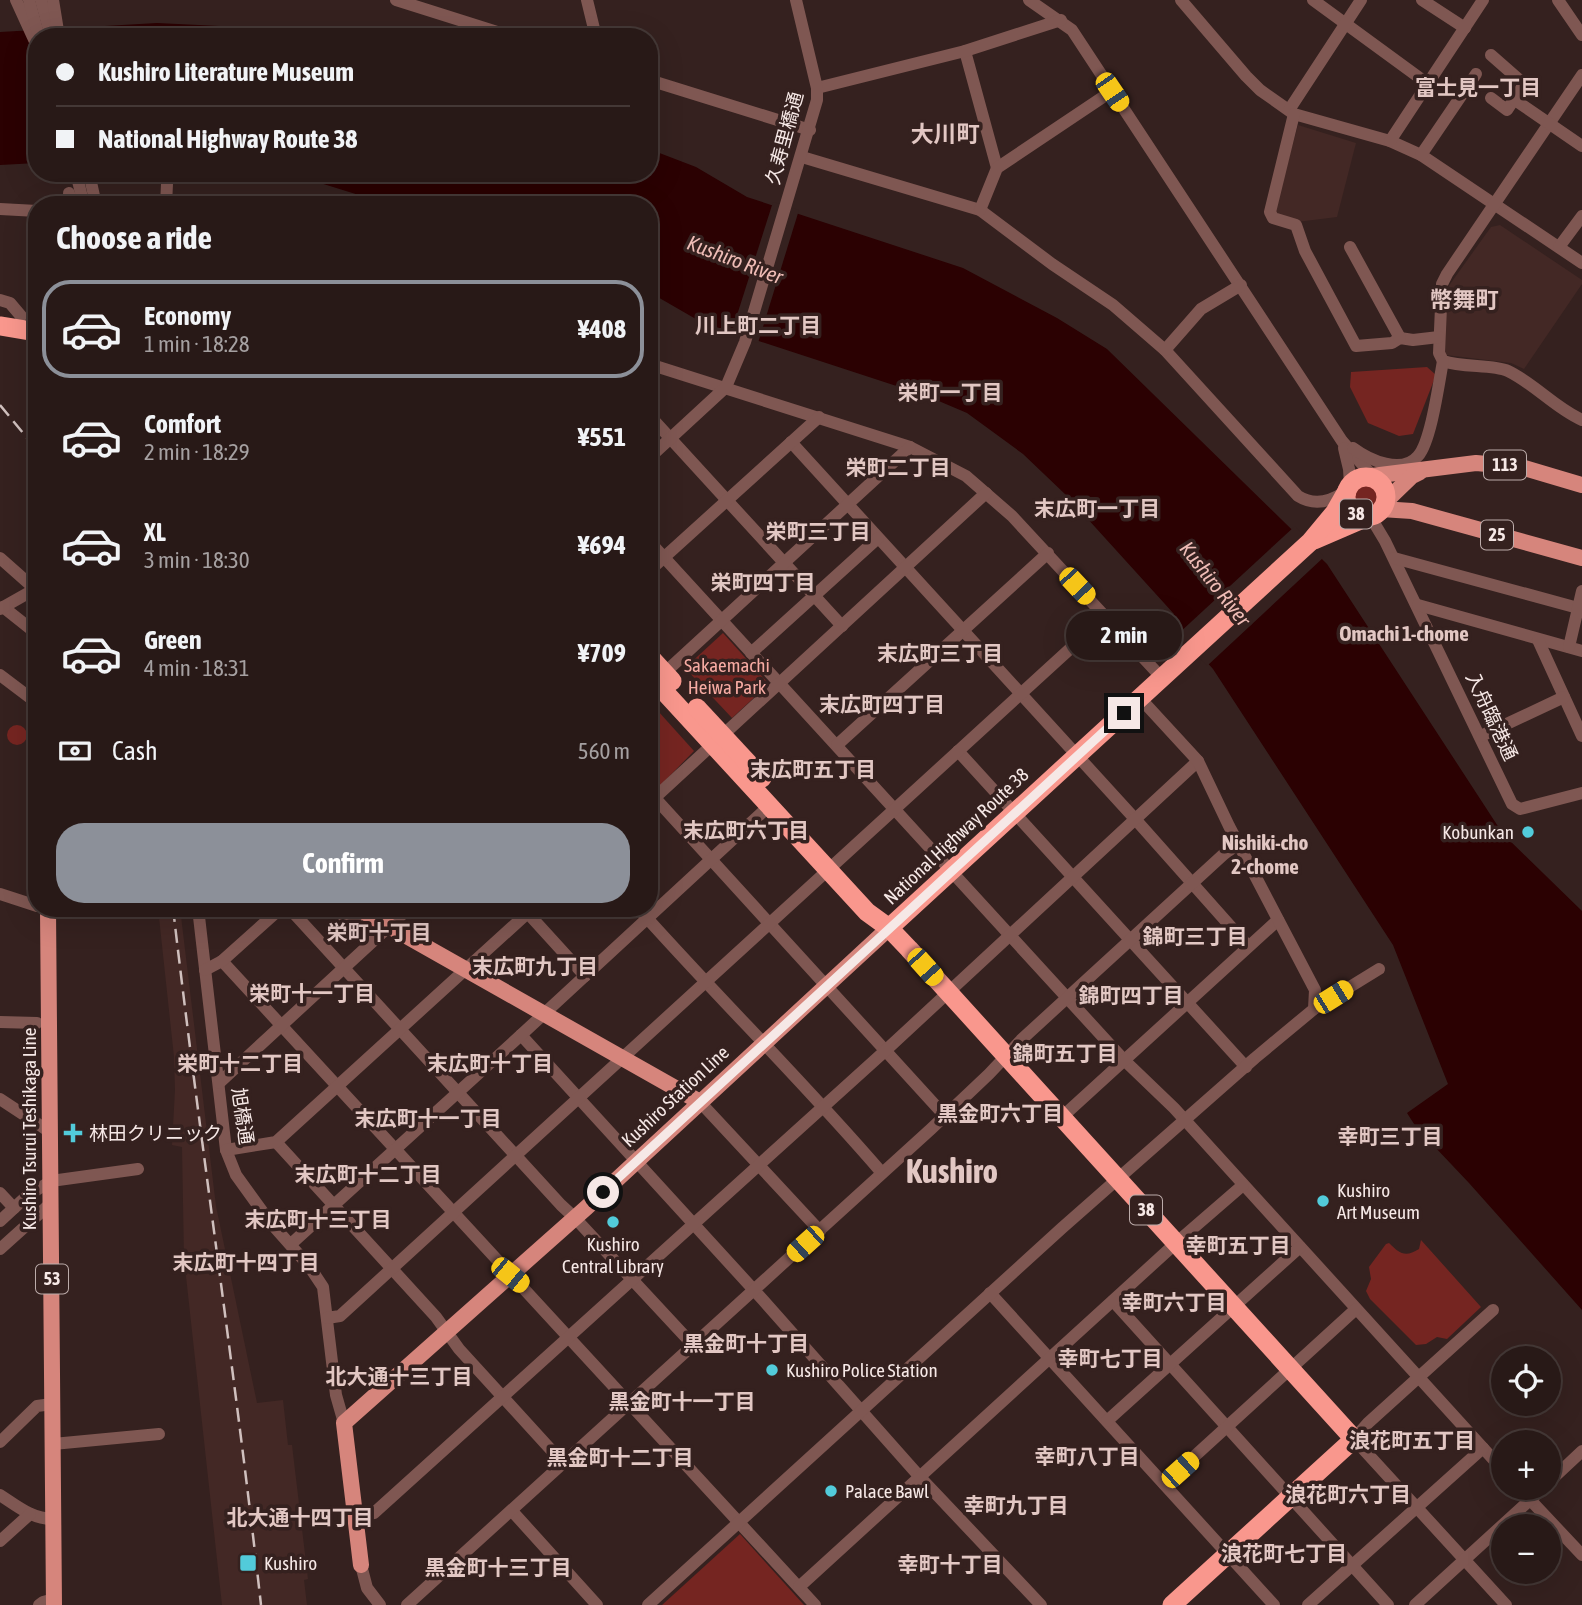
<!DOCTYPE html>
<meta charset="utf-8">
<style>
:root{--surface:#281917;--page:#302220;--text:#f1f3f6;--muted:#a5a0a1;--line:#443836;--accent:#8c9099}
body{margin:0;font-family:"Asap Condensed","Noto Sans JP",sans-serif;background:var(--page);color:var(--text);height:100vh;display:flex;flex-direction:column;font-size:26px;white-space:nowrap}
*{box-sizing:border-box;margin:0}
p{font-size:23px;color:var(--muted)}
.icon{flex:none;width:38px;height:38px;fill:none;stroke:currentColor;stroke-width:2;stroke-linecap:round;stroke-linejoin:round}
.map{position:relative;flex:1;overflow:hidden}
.panel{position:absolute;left:28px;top:196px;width:630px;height:721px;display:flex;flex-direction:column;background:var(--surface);border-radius:28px;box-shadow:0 7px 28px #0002,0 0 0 2px var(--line)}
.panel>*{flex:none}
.banner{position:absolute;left:28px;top:28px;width:630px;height:154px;border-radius:28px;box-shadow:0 7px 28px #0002,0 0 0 2px var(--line);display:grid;align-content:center;height:154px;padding:0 28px;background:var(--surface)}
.fabs{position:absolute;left:1491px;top:1346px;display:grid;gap:14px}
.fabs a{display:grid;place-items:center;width:70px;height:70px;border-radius:50%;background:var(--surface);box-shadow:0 7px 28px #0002,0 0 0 2px var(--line);font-size:35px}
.end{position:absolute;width:32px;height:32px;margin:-16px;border:9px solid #f6e8e6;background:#111;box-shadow:0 0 0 4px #111}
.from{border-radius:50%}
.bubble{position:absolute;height:49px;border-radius:24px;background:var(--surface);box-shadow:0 7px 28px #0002,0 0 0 2px var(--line);font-size:23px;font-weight:700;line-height:49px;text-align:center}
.car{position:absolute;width:21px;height:42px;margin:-21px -10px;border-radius:9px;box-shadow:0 0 5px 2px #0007;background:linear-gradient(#f5c518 24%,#345 0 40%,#f5c518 0 76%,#345 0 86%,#f5c518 0)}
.banner b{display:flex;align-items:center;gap:24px;height:66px;font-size:26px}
.banner b+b{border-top:2px solid var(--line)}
.banner i{width:18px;height:18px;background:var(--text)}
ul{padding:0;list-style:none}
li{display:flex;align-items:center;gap:21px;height:98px;margin:0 14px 10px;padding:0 14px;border:4px solid transparent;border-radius:28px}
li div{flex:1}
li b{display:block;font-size:26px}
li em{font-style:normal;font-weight:700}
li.on{border-color:var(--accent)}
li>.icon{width:63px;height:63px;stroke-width:1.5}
h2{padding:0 28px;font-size:32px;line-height:84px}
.pay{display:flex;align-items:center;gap:18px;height:77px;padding:0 28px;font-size:26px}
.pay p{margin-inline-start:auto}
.cta{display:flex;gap:14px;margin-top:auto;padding:14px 28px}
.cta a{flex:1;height:80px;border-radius:28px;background:var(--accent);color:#fff;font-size:28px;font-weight:700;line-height:80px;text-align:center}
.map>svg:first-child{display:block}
.built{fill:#432825}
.green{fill:#752521}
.water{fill:#2b0102}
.pier{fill:#35211f}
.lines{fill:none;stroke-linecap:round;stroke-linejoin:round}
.minor{stroke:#7f5752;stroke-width:12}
.major{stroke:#d6857c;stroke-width:16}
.highway{stroke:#f9978d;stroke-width:19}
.rail{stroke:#d0c0be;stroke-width:2.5;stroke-dasharray:14 7;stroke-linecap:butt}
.route{stroke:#f6e8e6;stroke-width:9}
.poi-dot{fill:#52cbda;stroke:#35211f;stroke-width:2.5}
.labels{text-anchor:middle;stroke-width:7;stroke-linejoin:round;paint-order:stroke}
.shield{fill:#35211f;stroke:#bcacaa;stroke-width:2}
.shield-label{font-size:18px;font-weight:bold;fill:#f6e8e6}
.street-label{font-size:19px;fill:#f6e8e6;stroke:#35211f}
.park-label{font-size:19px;fill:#f7aba3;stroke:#35211f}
.poi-label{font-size:19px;fill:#f6e8e6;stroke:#35211f;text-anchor:start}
.neighbourhood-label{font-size:21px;font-weight:bold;fill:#e2c7c3;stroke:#35211f}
.water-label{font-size:21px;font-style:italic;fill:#efbcb6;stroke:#35211f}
.quarter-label{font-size:23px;font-weight:bold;fill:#e2c7c3;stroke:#35211f}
.town-label{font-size:33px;font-weight:bold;fill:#e2c7c3;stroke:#35211f}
</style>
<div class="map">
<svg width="1582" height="1605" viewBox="0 0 1582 1605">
<rect width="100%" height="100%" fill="#35211f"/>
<g class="built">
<polygon points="1298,125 1356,143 1337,217 1297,222 1274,213"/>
<polygon points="1500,225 1582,280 1582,284 1524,369 1511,363 1446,355 1443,351 1448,287 1491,227"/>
<polygon points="158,908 180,908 216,1206 257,1403 283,1400 288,1445 292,1445 308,1579 304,1580 307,1605 222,1605 184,1258 182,1147 172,1145 175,1090 174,1057"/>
</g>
<g class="green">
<polygon points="1427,367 1436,375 1413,434 1399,436 1368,423 1350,387 1351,372"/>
<circle cx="1364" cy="496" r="13"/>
<polygon points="723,633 769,684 732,718 685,668"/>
<polygon points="649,701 694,751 649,797"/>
<circle cx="17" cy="735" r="10"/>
<path d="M1421,1240L1481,1307L1447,1339L1437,1337L1426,1344L1416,1345L1370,1299L1366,1291L1371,1279L1369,1267L1386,1244L1389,1243C1399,1253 1405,1258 1419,1249Z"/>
<polygon points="740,1534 804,1605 662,1605"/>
</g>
<g class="water">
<polygon points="157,23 260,28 289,37 37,37 37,163 0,165 0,32"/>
<polygon points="649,149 696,167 747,197 963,268 1057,318 1107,349 1327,564 1503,834 1582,911 1582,1310 1469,1183 1416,1127 1407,1113 1448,1084 1393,945 1213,669 1168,619 1174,614 1066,495 1023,454 967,413 927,396 701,322 649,292 649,205 391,205 288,173 649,173"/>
</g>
<g class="pier">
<polygon points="773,202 799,210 758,343 731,334"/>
<polygon points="1295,526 1324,557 1207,666 1178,634"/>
</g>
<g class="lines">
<g class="minor">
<polyline points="16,0 37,46"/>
<polyline points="29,0 39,37"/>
<polyline points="41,0 51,37"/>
<polyline points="53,0 59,37"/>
<polyline points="396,0 513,37"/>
<polyline points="587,0 596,37"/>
<polyline points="1029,0 1072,30 1342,441 1375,479"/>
<polyline points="1181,0 1246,76 1260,90 1294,114 1390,141 1421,155 1582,263"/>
<polyline points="1313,0 1428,84"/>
<polyline points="1422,0 1465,28"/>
<polyline points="1558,0 1582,35"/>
<polyline points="965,51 997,168"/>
<path d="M1582,75L1447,274L1442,284L1439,353L1443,361C1463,368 1493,364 1508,371C1535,384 1555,408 1582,420"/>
<polyline points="649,80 810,130"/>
<polyline points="817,88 965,51 1061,20"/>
<polyline points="1491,98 1507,110 1524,84 1491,55"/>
<polyline points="1515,100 1582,146"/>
<polyline points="1289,110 1361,0"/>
<polyline points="1294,114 1270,212 1273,218 1296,225 1305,251 1356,346 1392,343 1400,338 1413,340 1439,337"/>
<polyline points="1390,141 1483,0"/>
<polyline points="1421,155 1476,74"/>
<path d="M802,157L980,210L1052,264L1113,305L1165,350L1298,496C1314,506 1329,502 1343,493"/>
<polyline points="76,173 84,205"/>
<polyline points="89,173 96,205"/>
<polyline points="69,193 70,205"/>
<polyline points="166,205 167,184"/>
<polyline points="0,209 37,211"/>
<polyline points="980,210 997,168 1112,91"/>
<polyline points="1350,247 1400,338"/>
<polyline points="1559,247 1582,216"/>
<polyline points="0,300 10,303 21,316"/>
<polyline points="1165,350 1201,309 1241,285"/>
<polyline points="649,364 910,447 966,476 1012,516 1162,678"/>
<polyline points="649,415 842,626"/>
<polyline points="791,442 1136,820 1248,946"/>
<polyline points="1344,448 1349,469 1350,485"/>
<path d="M1353,448C1369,460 1402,475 1418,456C1431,442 1439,382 1443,361"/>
<polyline points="649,458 726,387 745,342 817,100 817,88 796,0"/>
<polyline points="1362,516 1373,521 1385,541 1512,804 1520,809 1582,793"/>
<polyline points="649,541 1124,1060 1174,1108 1503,1470"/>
<polyline points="0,558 35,589"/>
<polyline points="1394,558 1578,608"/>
<polyline points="649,571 819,417"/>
<polyline points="1418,605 1582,651"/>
<polyline points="3,607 37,634"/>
<polyline points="0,609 37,588"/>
<polyline points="1538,640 1582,736"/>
<polyline points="1569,647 1582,591"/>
<polyline points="751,653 878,538"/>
<polyline points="0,675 37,703"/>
<polyline points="660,677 910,447"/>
<polyline points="1481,736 1564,697"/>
<polyline points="837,745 1048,553"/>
<polyline points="958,751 1246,1067"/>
<polyline points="655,798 945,1116"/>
<polyline points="649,803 986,493"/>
<polyline points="0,894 37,906"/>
<polyline points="198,908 226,1150 236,1175 270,1222 309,1266 323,1287 336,1395 344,1423"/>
<polyline points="289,908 561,1205 575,1218 693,1345"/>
<polyline points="328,908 377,936"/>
<polyline points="385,908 399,917"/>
<path d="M638,908C718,998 804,1082 882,1173"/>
<polyline points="524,909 585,976"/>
<polyline points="222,961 815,1605"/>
<polyline points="205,970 222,961 281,908"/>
<polyline points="1314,1009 1379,969"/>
<polyline points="0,1022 37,1023"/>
<polyline points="521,1035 763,1300 919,1476 1041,1605"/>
<polyline points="219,1083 409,908"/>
<polyline points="0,1099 50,1132"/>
<polyline points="700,1102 820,1231"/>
<polyline points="1062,1117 1278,920"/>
<polyline points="276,1142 436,1317 459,1349 563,1463"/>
<polyline points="226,1150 276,1142 533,908"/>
<polyline points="0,1193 14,1208"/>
<polyline points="0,1221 27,1196 51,1181 138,1169"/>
<polyline points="291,1244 521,1035 769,806"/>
<polyline points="0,1249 50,1204"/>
<polyline points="990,1293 1274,1605"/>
<polyline points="1113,1301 1388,1605"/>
<polyline points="1493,1310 1368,1423 1354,1439 1506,1605"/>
<polyline points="327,1318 340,1316 1106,616"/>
<polyline points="1107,1421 1300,1247"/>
<polyline points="0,1442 37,1406 52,1404"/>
<polyline points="53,1444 159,1434"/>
<polyline points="1549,1482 1582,1451"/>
<polyline points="1164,1484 1356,1309"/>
<polyline points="1519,1488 1582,1555"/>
<path d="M0,1495C17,1506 32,1519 53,1519"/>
<polyline points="512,1511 597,1605"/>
<polyline points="356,1516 374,1513 885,1051 1198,761"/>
<polyline points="0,1541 30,1514"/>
<polyline points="361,1565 367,1588 380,1605"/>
<polyline points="799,1587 1176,1243 1243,1185"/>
<polyline points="39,1605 43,1602 54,1599"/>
<polyline points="407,1605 931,1129 989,1074 1021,1040 1224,854 1238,844"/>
<polyline points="648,1605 1062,1228 1255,1058 1314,1009 1315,990 1229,826 1198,761 1140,698"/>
<polyline points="1308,1605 1483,1448"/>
<polyline points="1415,1605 1543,1488"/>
</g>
<g class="major">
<polyline points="1364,477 1476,463 1521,467 1582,485"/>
<polyline points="1385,502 1412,476 1420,472"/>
<polyline points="1381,509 1412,511 1582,558"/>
<polyline points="52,908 48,910 54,1605"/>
<polyline points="357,908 700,1102"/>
<polyline points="361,1565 344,1423 586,1208 889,928"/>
</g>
<g class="highway">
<polyline points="0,326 37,332"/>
<circle cx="1366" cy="497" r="20"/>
<polyline points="1314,540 1372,515"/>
<polyline points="649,656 672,681"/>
<polyline points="649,675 867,912 889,928 909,949 1354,1439 1172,1605"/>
<polyline points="697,708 762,778"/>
<polyline points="889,928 1310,542 1335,512 1347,491"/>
</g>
<g class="rail">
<polyline points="0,405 37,450"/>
<path d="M173,908C200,1141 235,1372 261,1605"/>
</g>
</g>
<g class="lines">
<polyline class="route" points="603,1192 1124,713"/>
</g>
<g class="poi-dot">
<circle cx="1528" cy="832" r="7"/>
<path d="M69.5 1122.5h7v7h7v7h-7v7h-7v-7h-7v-7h7z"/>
<circle cx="1323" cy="1201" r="7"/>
<circle cx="613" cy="1222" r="7"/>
<circle cx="772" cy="1370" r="7"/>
<circle cx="831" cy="1491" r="7"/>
<rect x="239" y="1554" width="18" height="18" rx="3.5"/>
</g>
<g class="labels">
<g class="shield">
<rect x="1484" y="450.5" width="42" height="29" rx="5"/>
<rect x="1340" y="499.5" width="32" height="29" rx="5"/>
<rect x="1481" y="520.5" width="32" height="29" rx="5"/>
<rect x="1130" y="1195.5" width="32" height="29" rx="5"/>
<rect x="36" y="1264.5" width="32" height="29" rx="5"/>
</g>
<g class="shield-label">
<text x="1505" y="471">113</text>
<text x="1356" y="520">38</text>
<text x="1497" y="541">25</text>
<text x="1146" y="1216">38</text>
<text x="52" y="1285">53</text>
</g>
<g class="street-label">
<text transform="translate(784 138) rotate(-75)" y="7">久寿里橋通</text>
<text transform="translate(1492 716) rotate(65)" y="7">入舟臨港通</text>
<text transform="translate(956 836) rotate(-43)" y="7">National Highway Route 38</text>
<text transform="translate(675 1096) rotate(-43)" y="7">Kushiro Station Line</text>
<text transform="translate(243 1116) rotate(82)" y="7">旭橋通</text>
<text transform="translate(29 1129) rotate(-90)" y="7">Kushiro Tsurui Teshikaga Line</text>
</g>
<g class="park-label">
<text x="727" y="672">Sakaemachi<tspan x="727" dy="22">Heiwa Park</tspan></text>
</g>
<g class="poi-label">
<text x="1514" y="839" text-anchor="end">Kobunkan</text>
<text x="89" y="1140">林田クリニック</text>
<text x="1337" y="1197">Kushiro<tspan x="1337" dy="22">Art Museum</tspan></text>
<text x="613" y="1251" text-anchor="middle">Kushiro<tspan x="613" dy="22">Central Library</tspan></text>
<text x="786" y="1377">Kushiro Police Station</text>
<text x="845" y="1498">Palace Bawl</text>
<text x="264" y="1570">Kushiro</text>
</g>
<g class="neighbourhood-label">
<text x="1478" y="95">富士見一丁目</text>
<text x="758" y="333">川上町二丁目</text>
<text x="950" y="400">栄町一丁目</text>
<text x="898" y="475">栄町二丁目</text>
<text x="1097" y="516">末広町一丁目</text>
<text x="818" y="539">栄町三丁目</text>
<text x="763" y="590">栄町四丁目</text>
<text x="1404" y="641">Omachi 1-chome</text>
<text x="940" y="661">末広町三丁目</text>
<text x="882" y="712">末広町四丁目</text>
<text x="813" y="777">末広町五丁目</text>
<text x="746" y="838">末広町六丁目</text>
<text x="1265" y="850">Nishiki-cho<tspan x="1265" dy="24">2-chome</tspan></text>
<text x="379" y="940">栄町十丁目</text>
<text x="1195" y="944">錦町三丁目</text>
<text x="535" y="974">末広町九丁目</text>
<text x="312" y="1001">栄町十一丁目</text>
<text x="1131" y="1003">錦町四丁目</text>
<text x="1065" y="1061">錦町五丁目</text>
<text x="240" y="1071">栄町十二丁目</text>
<text x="490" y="1071">末広町十丁目</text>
<text x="1000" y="1121">黒金町六丁目</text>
<text x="428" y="1126">末広町十一丁目</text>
<text x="1390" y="1144">幸町三丁目</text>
<text x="368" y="1182">末広町十二丁目</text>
<text x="318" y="1227">末広町十三丁目</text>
<text x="1238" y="1253">幸町五丁目</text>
<text x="246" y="1270">末広町十四丁目</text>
<text x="1174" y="1310">幸町六丁目</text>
<text x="746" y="1351">黒金町十丁目</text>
<text x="1110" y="1366">幸町七丁目</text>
<text x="399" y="1384">北大通十三丁目</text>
<text x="682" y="1409">黒金町十一丁目</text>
<text x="1412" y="1448">浪花町五丁目</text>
<text x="1087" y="1464">幸町八丁目</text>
<text x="620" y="1465">黒金町十二丁目</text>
<text x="1348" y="1502">浪花町六丁目</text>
<text x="1016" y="1513">幸町九丁目</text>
<text x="300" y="1525">北大通十四丁目</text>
<text x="1284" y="1561">浪花町七丁目</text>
<text x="950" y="1572">幸町十丁目</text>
<text x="498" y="1575">黒金町十三丁目</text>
</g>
<g class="water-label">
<text transform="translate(735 260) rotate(21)" y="7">Kushiro River</text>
<text transform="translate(1215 584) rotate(52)" y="7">Kushiro River</text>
</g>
<g class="quarter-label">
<text x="945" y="142">大川町</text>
<text x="1464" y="308">幣舞町</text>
</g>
<g class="town-label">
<text x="952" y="1183">Kushiro</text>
</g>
</g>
</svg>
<div class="fabs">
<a><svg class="icon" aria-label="locate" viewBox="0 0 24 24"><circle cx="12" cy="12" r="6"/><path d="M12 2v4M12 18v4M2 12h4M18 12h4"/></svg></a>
<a>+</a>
<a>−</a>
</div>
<i class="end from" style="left:603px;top:1192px"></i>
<i class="end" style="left:1124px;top:713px"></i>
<div class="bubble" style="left:1066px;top:611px;width:116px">2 min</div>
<i class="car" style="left:1112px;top:92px;rotate:146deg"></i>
<i class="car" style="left:1077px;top:586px;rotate:137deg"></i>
<i class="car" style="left:925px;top:967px;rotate:138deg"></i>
<i class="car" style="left:1333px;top:997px;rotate:58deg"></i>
<i class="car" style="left:805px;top:1244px;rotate:228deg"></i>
<i class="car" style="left:510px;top:1275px;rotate:129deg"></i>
<i class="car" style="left:1180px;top:1470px;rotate:48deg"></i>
<div class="banner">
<b><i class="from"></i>Kushiro Literature Museum</b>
<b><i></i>National Highway Route 38</b>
</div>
<section class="panel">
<h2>Choose a ride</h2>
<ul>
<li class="on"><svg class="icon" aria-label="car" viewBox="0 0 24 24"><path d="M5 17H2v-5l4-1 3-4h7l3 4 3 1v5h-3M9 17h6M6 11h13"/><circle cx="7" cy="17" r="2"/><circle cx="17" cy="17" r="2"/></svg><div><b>Economy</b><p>1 min · 18:28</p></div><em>¥408</em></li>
<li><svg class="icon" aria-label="car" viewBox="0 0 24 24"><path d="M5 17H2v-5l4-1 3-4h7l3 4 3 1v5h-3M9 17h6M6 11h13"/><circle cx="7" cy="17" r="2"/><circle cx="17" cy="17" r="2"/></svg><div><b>Comfort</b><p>2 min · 18:29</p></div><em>¥551</em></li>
<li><svg class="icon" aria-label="car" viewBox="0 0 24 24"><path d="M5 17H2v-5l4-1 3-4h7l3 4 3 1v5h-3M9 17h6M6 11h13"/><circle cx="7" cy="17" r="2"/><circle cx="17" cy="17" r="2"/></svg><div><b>XL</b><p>3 min · 18:30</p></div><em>¥694</em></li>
<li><svg class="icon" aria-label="car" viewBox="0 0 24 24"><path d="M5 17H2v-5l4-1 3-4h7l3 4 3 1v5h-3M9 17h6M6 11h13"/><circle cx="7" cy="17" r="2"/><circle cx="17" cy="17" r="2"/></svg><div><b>Green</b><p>4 min · 18:31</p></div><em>¥709</em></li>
</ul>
<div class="pay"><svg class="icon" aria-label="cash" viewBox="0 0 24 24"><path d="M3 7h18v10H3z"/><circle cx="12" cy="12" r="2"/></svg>Cash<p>560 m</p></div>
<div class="cta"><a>Confirm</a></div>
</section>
</div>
